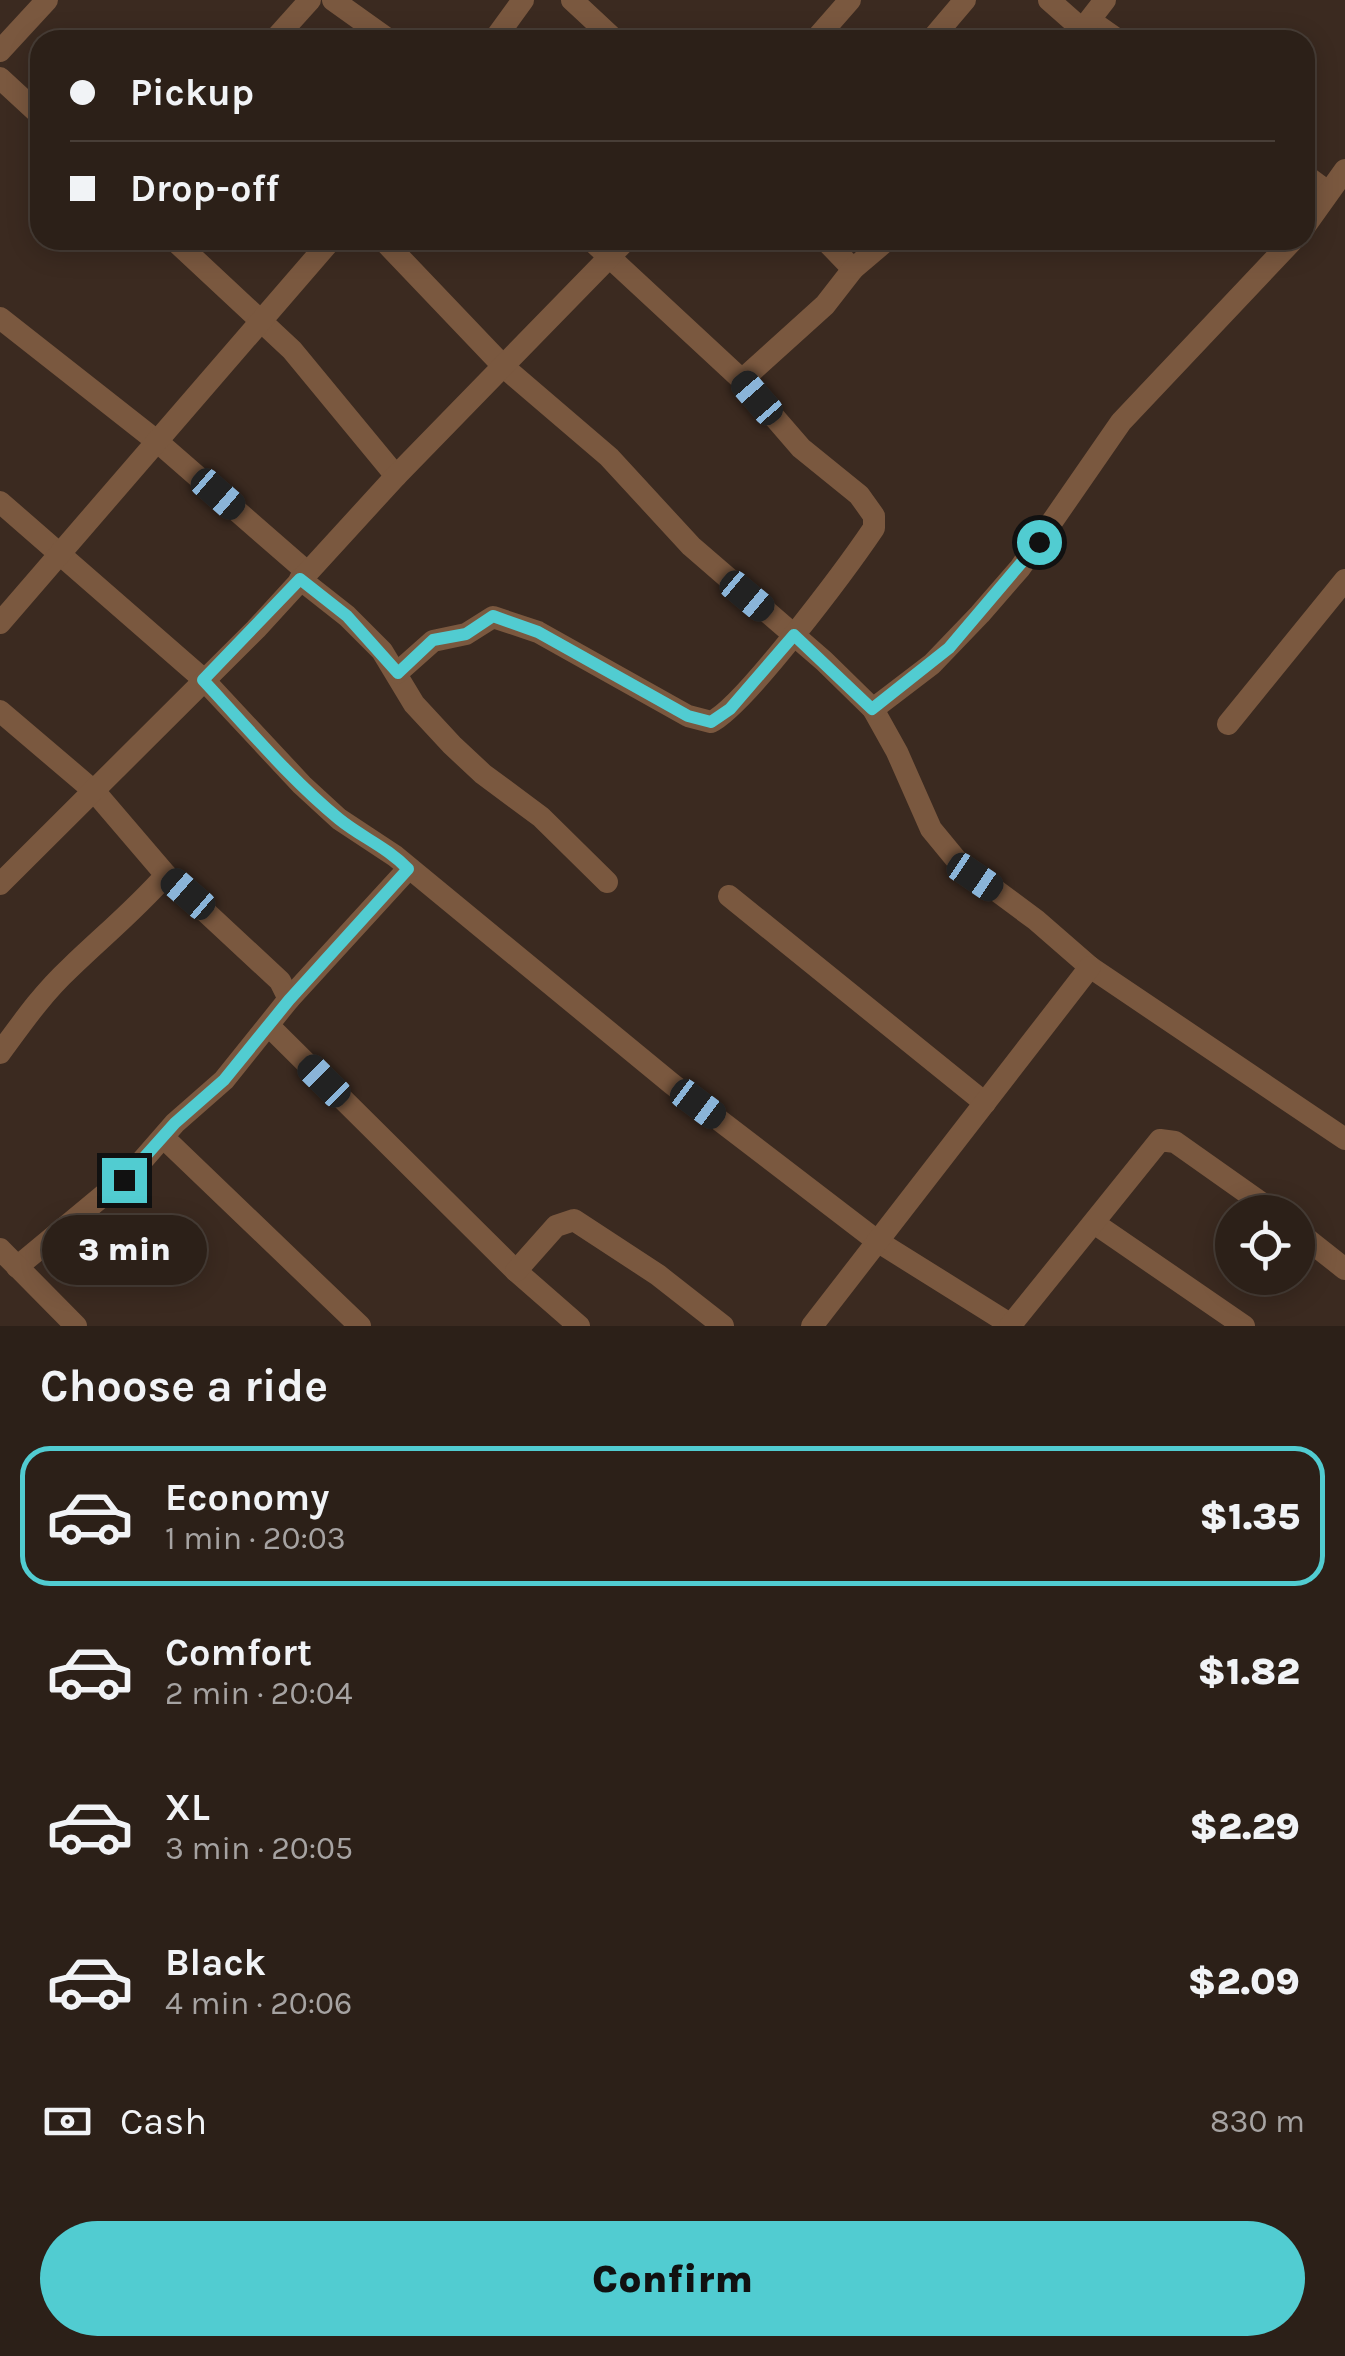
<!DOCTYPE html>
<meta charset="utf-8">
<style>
:root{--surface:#2c2018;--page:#382d25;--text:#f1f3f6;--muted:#a6a3a2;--line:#483e37;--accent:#51ccd1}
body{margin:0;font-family:Karla,sans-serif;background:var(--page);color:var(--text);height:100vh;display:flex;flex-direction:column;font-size:38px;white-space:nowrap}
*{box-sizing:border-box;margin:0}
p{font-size:32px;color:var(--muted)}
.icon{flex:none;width:55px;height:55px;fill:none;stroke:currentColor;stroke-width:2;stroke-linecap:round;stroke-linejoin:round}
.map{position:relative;height:1326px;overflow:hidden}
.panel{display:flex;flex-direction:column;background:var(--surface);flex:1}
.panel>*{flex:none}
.hud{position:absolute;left:30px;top:30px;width:1285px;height:220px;border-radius:30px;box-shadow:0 5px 25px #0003,0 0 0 2px var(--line);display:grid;align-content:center;height:220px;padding:0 40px;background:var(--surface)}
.buttons{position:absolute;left:1215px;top:1195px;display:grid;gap:20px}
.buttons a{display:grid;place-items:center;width:100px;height:100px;border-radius:50%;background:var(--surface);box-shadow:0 5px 25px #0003,0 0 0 2px var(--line);font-size:50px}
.end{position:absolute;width:45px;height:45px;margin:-22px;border:12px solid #51ccd1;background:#111;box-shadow:0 0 0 5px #111}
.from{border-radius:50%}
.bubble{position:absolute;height:70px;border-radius:35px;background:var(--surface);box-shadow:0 5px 25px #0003,0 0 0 2px var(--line);font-size:32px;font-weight:800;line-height:70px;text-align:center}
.car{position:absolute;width:30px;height:60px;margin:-30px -15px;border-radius:12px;box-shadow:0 0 8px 2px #0007;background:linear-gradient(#222 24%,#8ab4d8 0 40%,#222 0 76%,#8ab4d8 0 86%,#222 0)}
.hud b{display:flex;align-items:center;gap:35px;height:95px;font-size:38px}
.hud b+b{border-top:2px solid var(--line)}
.hud i{width:25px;height:25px;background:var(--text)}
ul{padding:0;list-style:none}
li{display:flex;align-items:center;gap:30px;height:140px;margin:0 20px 15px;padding:0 20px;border:5px solid transparent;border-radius:30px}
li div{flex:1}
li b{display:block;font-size:38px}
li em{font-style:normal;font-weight:800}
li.active{border-color:var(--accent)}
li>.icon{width:90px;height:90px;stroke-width:1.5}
h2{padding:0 40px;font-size:45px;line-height:120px}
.pay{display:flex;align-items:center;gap:25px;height:110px;padding:0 40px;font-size:38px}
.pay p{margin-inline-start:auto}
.action{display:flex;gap:20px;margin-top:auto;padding:20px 40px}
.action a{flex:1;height:115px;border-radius:60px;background:var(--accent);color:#111;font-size:40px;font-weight:800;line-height:115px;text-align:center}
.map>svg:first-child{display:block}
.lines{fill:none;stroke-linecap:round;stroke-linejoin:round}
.minor{stroke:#7a583f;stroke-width:22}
.route{stroke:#51ccd1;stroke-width:12}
</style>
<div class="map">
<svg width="1345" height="1326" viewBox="0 0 1345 1326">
<rect width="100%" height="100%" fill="#3b2a20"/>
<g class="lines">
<g class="minor">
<polyline points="333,0 389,40"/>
<polyline points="572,0 615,40"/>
<polyline points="1049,0 1083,30"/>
<polyline points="1091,21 1118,40"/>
<polyline points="274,40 310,0"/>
<polyline points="494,40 523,0"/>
<polyline points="815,40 850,0"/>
<polyline points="931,40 965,0"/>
<polyline points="1074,40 1105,0"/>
<polyline points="0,51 47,0"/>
<polyline points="0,78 40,115"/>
<polyline points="1305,175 1328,192"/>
<polyline points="1305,226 1345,170"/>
<polyline points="174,240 292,350 396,476"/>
<polyline points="383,240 504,367 609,457 691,546 824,661 873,709 897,752 931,829 959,863 1036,920 1090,967 1345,1139"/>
<polyline points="825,240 853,269"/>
<polyline points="0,318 159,443 307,572"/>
<polyline points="742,380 825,305 853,269 887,240"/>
<polyline points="0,502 203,679 302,785 339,819 395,856 672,1084 877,1241 1013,1326"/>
<polyline points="300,579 347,616 382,651 414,704 452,745 483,774 541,817 607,882"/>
<polyline points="0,623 331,240"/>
<path d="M397,673L433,641L466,634L493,617L538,632L688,716L711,722C744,707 849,565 874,528V516L859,495L801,448L742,380L591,240"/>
<polyline points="873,709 932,664 980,614 1020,568 1121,422 1293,240"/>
<polyline points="0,711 95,792 166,875 280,981 289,999 224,1080 175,1123 134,1170 17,1267"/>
<polyline points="1228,724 1345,580"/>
<polyline points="0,884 256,629 396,476 626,240"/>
<polyline points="729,896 985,1103"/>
<polyline points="289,999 408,869"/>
<polyline points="270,1027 516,1271 579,1326"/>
<path d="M0,1053C22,1023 42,994 70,968C103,936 134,911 166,875"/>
<polyline points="164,1138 360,1326"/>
<polyline points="1094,1223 1244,1326"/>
<polyline points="1298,1232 1345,1269"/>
<polyline points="0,1249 76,1326"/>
<polyline points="516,1271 556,1226 574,1220 658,1275 723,1326"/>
<polyline points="812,1326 1090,967"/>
<polyline points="1010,1326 1160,1140 1175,1142 1274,1212"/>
</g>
</g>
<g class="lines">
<path class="route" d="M124,1180L175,1123L224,1080L289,1000L408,869C387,847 361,837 339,819C289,778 247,727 203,680L300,579L347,616L398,673L433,640L466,634L493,616L538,632L688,716L711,722L730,709L794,635L872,709L949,648L1039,542"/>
</g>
</svg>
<div class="buttons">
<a><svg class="icon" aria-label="locate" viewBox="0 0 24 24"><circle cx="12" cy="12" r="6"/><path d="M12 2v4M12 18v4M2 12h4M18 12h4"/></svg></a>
</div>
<i class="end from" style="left:1039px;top:542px"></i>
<i class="end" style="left:124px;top:1180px"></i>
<div class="bubble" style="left:42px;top:1215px;width:165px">3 min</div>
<i class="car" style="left:757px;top:398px;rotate:319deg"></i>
<i class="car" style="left:218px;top:494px;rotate:131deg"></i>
<i class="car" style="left:747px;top:596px;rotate:130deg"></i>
<i class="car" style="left:975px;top:877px;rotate:124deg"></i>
<i class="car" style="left:188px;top:894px;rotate:311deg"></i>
<i class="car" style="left:324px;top:1081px;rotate:315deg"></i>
<i class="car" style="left:698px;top:1104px;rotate:127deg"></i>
<div class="hud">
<b><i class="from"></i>Pickup</b>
<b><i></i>Drop-off</b>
</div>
</div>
<section class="panel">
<h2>Choose a ride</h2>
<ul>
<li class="active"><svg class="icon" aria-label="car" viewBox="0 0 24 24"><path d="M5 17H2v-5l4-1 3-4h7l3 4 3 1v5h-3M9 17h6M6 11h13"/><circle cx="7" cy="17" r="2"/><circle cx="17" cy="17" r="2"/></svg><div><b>Economy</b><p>1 min · 20:03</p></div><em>$1.35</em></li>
<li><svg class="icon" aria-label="car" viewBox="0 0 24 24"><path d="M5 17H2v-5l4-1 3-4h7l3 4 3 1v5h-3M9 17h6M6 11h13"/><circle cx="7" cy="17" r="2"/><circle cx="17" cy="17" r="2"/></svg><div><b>Comfort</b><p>2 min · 20:04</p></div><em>$1.82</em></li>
<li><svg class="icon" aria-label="car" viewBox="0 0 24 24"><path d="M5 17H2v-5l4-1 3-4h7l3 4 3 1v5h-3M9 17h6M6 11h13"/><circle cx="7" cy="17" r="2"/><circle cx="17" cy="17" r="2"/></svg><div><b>XL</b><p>3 min · 20:05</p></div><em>$2.29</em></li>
<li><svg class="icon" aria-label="car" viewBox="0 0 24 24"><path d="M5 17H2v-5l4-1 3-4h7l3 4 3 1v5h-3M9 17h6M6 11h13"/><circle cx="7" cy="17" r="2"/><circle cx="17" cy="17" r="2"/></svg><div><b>Black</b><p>4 min · 20:06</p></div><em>$2.09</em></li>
</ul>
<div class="pay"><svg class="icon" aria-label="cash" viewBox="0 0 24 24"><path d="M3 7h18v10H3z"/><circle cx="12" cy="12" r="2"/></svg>Cash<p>830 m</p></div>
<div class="action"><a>Confirm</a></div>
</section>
